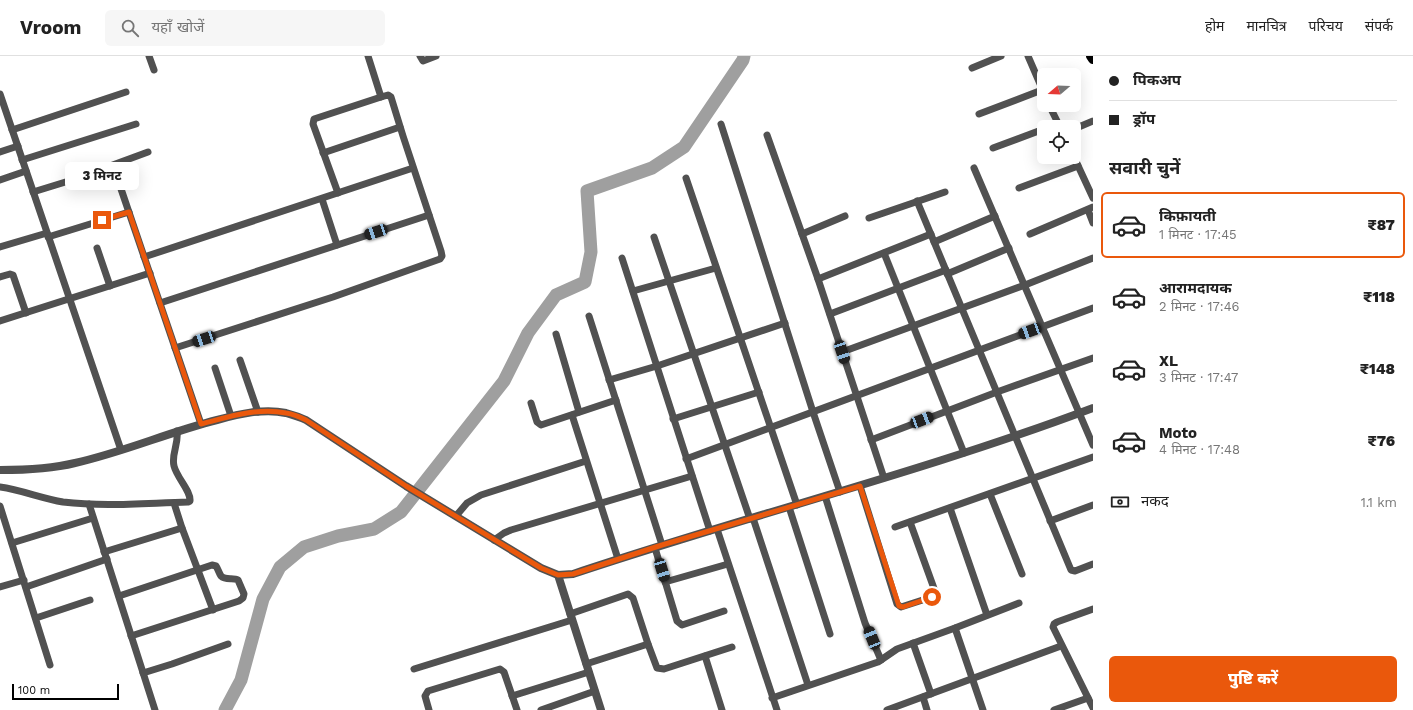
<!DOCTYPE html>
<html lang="hi">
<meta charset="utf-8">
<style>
:root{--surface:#fff;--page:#f6f6f6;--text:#222;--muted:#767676;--line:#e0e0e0;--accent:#ea580c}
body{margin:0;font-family:"Work Sans","Noto Sans Devanagari",sans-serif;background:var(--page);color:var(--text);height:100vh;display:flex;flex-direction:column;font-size:15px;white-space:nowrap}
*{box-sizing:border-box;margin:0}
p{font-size:13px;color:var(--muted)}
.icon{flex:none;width:22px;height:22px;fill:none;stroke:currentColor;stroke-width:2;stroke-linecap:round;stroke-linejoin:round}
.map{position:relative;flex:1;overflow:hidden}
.drawer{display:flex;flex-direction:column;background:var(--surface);width:320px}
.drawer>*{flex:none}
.banner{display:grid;align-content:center;height:88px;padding:0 16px;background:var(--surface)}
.needle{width:26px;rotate:251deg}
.controls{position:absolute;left:1037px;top:12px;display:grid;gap:8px}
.controls a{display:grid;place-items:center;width:44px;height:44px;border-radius:6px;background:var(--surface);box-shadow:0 4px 16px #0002;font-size:20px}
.scale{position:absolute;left:12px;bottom:10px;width:107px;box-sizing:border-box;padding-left:4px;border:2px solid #000;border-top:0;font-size:11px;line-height:14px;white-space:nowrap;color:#000;-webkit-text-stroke:3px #fff;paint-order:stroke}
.end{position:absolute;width:18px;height:18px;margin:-9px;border:5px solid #ea580c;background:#fff;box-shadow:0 0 0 2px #fff}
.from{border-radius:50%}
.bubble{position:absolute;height:28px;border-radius:6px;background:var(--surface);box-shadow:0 4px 16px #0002;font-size:13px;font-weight:800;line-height:28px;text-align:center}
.car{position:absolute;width:12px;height:24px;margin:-12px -6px;border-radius:5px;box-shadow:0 0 3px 1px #0007;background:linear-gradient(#222 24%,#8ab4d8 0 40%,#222 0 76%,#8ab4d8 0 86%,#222 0)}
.banner b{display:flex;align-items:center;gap:14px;height:38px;font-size:15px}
.banner b+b{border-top:1px solid var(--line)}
.banner i{width:10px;height:10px;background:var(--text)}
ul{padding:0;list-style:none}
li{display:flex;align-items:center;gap:12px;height:66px;margin:0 8px 6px;padding:0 8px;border:2px solid transparent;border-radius:6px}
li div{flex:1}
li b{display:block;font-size:15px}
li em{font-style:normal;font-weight:800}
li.current{border-color:var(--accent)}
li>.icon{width:36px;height:36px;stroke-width:1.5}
h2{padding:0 16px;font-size:18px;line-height:48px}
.pay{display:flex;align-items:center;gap:10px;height:44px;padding:0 16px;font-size:15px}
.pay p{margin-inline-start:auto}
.button{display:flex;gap:8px;margin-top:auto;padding:8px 16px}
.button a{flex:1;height:46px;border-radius:6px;background:var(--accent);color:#fff;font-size:16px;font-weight:800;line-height:46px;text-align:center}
header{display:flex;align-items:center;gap:24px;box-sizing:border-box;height:56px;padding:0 20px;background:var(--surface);border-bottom:1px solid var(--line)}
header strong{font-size:19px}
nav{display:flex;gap:22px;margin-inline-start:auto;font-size:14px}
.search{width:280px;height:36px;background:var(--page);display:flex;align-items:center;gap:10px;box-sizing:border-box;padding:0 14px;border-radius:6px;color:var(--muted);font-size:15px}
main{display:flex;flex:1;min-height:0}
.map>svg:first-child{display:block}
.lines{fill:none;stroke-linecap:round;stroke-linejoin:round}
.river{stroke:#9f9f9f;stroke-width:13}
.minor{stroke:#515151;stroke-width:7}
.tertiary{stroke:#515151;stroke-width:8}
.primary{stroke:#000;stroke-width:10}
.route{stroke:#ea580c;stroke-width:5}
</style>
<header>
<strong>Vroom</strong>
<div class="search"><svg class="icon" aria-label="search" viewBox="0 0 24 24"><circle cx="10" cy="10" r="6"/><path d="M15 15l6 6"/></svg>यहाँ खोजें</div>
<nav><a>होम</a><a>मानचित्र</a><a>परिचय</a><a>संपर्क</a></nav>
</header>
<main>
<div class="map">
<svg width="1093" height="654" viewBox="0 0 1093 654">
<rect width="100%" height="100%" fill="#fff"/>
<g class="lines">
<polyline class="river" points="225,654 241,624 263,543 280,511 304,491 338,480 374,473 401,456 504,325 528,277 556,239 585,226 591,196 587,135 652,112 684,91 743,4 744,0"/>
<g class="minor">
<polyline points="149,0 154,14"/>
<polyline points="420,0 423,5 436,0"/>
<polyline points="1028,0 1044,37"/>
<polyline points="972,12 1001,0"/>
<polyline points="0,38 121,394"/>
<polyline points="1049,49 1060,71"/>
<polyline points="979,58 1042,34"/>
<polyline points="721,68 813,356 840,436"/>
<polyline points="1050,71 1058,68"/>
<polyline points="1074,73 1093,65"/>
<polyline points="12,74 126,36"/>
<polyline points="767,79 818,223 884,422"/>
<polyline points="993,92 1044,73"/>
<polyline points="0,96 18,90"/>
<polyline points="323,97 400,71"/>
<polyline points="1074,101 1093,142"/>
<polyline points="22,104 136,68"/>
<polyline points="974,112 1093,389"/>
<polyline points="686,122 797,449"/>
<polyline points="0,124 26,115"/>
<polyline points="119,127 201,368"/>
<polyline points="1019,132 1078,110"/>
<polyline points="33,136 72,124 148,96"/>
<polyline points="338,137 313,68 314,63 381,41"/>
<polyline points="322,143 337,189"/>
<polyline points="917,145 1071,514 1075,515 1093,508"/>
<polyline points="1088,154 1093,167"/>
<polyline points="869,162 945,136"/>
<polyline points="802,178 845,160"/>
<polyline points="1030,178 1093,151"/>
<polyline points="48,181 129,156"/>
<polyline points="654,181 750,463"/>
<polyline points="934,186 995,160"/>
<polyline points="0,191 47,177"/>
<polyline points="97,192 110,230"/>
<polyline points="884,197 964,397"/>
<polyline points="144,201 413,112"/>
<polyline points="622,202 710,475"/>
<polyline points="947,218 1009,192"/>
<polyline points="0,221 10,218 13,219 26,257"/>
<polyline points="818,223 931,178"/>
<polyline points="633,235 716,212"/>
<polyline points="160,247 429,159"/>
<polyline points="830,258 946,214"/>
<polyline points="589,260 662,489"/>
<polyline points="0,265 150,217"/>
<polyline points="556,278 579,356"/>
<polyline points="175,292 333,241 440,203 442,200 441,195 403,80 391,41 388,39 381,41 368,0"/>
<polyline points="842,296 1025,229 1093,202"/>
<polyline points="240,304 258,356"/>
<polyline points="215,312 231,360"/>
<polyline points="609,324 657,310 785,267"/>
<polyline points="531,347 537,366 541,369 616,344"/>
<polyline points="572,359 618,503"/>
<polyline points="673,363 759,336"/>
<polyline points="871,384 997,336 1093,302"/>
<polyline points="686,403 1093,252"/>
<polyline points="860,430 897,548 901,551 932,541 936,538 910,466"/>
<path d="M0,431C21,434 41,442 63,446C104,451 146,447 188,446L190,445C191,435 177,422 174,410C171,398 179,388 177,375"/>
<polyline points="990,438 1022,518"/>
<polyline points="825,440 865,567 881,604"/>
<polyline points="174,447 182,472 213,554"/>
<polyline points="89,448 155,654"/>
<polyline points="0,450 50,609"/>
<polyline points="789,451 830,578"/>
<polyline points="950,452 987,559"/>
<polyline points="456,460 467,447 481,439 586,405"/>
<polyline points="753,462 808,629"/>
<polyline points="1050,465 1093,449"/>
<polyline points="895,471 1093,401"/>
<polyline points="717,473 777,654"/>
<polyline points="494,484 504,477 511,474 692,420"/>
<polyline points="12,487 93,462"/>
<polyline points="655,492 677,565 682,569 724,555"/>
<polyline points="104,496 182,472"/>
<polyline points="665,526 728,508"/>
<polyline points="0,531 24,524"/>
<polyline points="26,531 107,503"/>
<path d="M119,540L212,509L216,510C218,513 219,517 221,520C226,525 233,521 238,524L244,538L243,542L239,545L131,580"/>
<polyline points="1093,553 1057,566 1054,568 1053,571 1093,652"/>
<polyline points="570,558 628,538 633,542 648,588"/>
<polyline points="36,562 90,544"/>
<polyline points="955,572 983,654"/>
<polyline points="913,587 931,638"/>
<polyline points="705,600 722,654"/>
<polyline points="586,608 648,588 657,612 664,613 732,591"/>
<polyline points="414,613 572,564"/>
<polyline points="143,617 172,608 228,588"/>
<polyline points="512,640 589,616"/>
<polyline points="923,641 927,654"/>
<polyline points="772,642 878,606 897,593 955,572 1019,547"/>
<polyline points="429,654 425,640 428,635 500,613 504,616 517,654"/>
<polyline points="541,654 595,635"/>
<polyline points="887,654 1061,590"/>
<polyline points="1054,654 1088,642"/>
</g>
<g class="tertiary">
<path d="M0,414C25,414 51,413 75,407C124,396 169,376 217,364C239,358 264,352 286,357C293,359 300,361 306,364L406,430L541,512L558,519L573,518C746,460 923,416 1093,352"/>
<polyline points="558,519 601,654"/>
</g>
<polyline class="primary" points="1091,0 1093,3"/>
</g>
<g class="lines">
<path class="route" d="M102,164L129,156L201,368C228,361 258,351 286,357C293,358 300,361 306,364L406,430L541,512L558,519L573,518L662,489L860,430L899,550L903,551L932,541"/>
</g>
</svg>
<div class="controls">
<a><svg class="needle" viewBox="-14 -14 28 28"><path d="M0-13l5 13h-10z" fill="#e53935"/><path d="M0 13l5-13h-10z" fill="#767676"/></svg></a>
<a><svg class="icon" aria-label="locate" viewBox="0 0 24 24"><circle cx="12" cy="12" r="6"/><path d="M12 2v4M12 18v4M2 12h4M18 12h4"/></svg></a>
</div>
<div class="scale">100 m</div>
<i class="end from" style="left:932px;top:541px"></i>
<i class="end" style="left:102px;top:164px"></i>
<div class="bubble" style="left:65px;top:106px;width:74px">3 मिनट</div>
<i class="car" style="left:376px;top:176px;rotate:252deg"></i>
<i class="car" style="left:1030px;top:275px;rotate:250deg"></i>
<i class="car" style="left:204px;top:283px;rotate:252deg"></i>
<i class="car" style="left:842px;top:296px;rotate:162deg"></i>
<i class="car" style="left:922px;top:364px;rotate:69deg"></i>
<i class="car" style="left:662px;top:514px;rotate:163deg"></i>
<i class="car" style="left:872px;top:582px;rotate:338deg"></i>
</div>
<section class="drawer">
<div class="banner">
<b><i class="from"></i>पिकअप</b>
<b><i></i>ड्रॉप</b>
</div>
<h2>सवारी चुनें</h2>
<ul>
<li class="current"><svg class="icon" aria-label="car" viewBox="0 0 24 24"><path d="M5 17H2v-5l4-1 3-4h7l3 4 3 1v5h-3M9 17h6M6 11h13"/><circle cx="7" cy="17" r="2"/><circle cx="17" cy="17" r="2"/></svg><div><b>किफ़ायती</b><p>1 मिनट · 17:45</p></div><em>₹87</em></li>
<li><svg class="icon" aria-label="car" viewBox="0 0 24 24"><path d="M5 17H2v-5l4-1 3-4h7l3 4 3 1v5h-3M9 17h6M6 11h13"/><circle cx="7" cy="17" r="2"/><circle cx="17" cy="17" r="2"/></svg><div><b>आरामदायक</b><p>2 मिनट · 17:46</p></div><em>₹118</em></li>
<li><svg class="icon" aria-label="car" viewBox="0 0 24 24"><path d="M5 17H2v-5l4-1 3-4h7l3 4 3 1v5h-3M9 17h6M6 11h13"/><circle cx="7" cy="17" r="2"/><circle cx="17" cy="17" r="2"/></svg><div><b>XL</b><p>3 मिनट · 17:47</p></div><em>₹148</em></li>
<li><svg class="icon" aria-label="car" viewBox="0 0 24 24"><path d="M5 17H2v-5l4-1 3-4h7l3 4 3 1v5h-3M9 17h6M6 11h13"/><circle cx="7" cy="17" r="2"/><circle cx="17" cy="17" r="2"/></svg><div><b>Moto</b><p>4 मिनट · 17:48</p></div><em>₹76</em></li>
</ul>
<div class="pay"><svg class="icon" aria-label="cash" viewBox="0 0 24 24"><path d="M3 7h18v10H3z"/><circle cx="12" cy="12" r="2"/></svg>नकद<p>1.1 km</p></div>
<div class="button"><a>पुष्टि करें</a></div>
</section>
</main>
